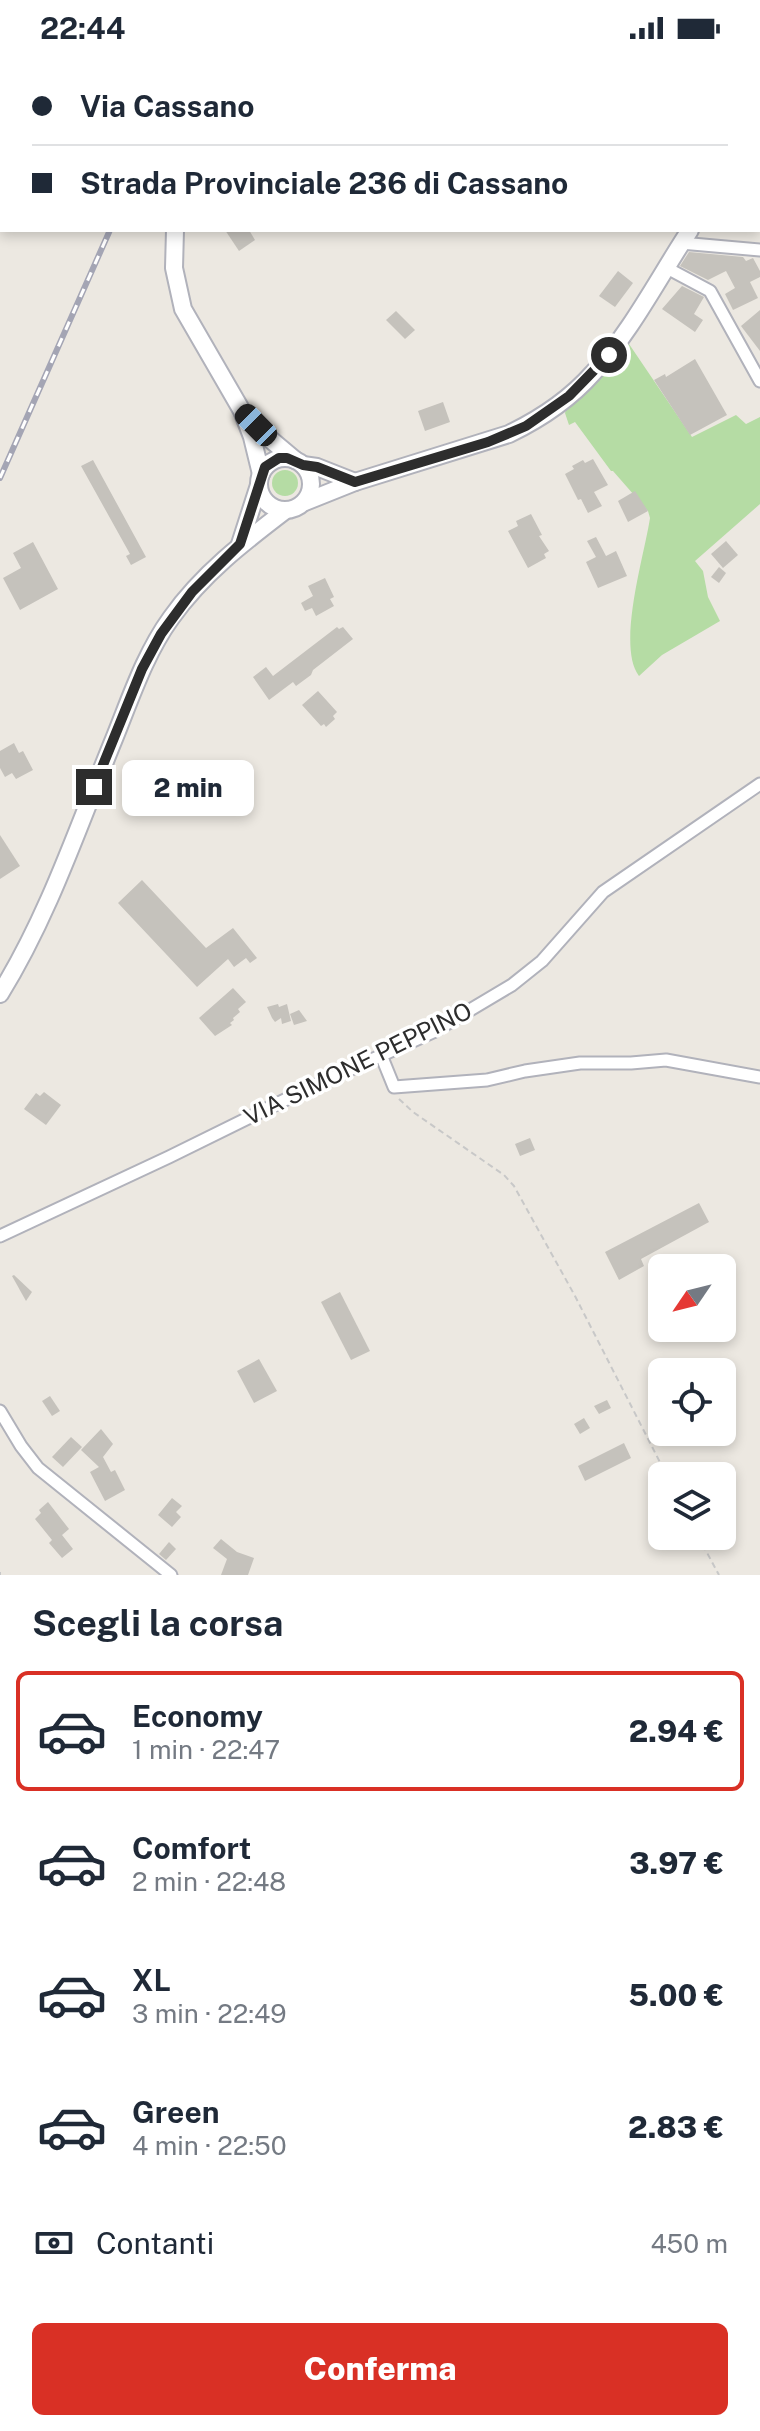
<!DOCTYPE html>
<html lang="it">
<meta charset="utf-8">
<style>
:root{--surface:#fff;--page:#f6f6f7;--text:#1f2937;--muted:#747a83;--line:#e0e1e3;--accent:#d93025}
body{margin:0;font-family:"Public Sans",sans-serif;background:var(--page);color:var(--text);height:100vh;display:flex;flex-direction:column;font-size:30px;white-space:nowrap}
*{box-sizing:border-box;margin:0}
p{font-size:26px;color:var(--muted)}
.icon{flex:none;width:44px;height:44px;fill:none;stroke:currentColor;stroke-width:2;stroke-linecap:round;stroke-linejoin:round}
.map{position:relative;height:1519px;overflow:hidden}
.details{display:flex;flex-direction:column;background:var(--surface);flex:1}
.details>*{flex:none}
.top-card{position:absolute;left:0px;top:0px;width:760px;height:176px;box-shadow:0 4px 12px #0003;display:grid;align-content:center;height:176px;padding:0 32px;background:var(--surface)}
.needle{width:52px;rotate:235deg}
.controls{position:absolute;left:648px;top:1198px;display:grid;gap:16px}
.controls a{display:grid;place-items:center;width:88px;height:88px;border-radius:12px;background:var(--surface);box-shadow:0 4px 12px #0003;font-size:40px}
.end{position:absolute;width:36px;height:36px;margin:-18px;border:10px solid #2d2d2d;background:#fff;box-shadow:0 0 0 4px #fff}
.from{border-radius:50%}
.bubble{position:absolute;height:56px;border-radius:12px;background:var(--surface);box-shadow:0 4px 12px #0003;font-size:26px;font-weight:800;line-height:56px;text-align:center}
.car{position:absolute;width:24px;height:48px;margin:-24px -12px;border-radius:10px;box-shadow:0 0 6px 2px #0007;background:linear-gradient(#222 24%,#8ab4d8 0 40%,#222 0 76%,#8ab4d8 0 86%,#222 0)}
.top-card b{display:flex;align-items:center;gap:28px;height:76px;font-size:30px}
.top-card b+b{border-top:2px solid var(--line)}
.top-card i{width:20px;height:20px;background:var(--text)}
ul{padding:0;list-style:none}
li{display:flex;align-items:center;gap:24px;height:120px;margin:0 16px 12px;padding:0 16px;border:4px solid transparent;border-radius:12px}
li div{flex:1}
li b{display:block;font-size:30px}
li em{font-style:normal;font-weight:800}
li.on{border-color:var(--accent)}
li>.icon{width:72px;height:72px;stroke-width:1.5}
h2{padding:0 32px;font-size:36px;line-height:96px}
.pay{display:flex;align-items:center;gap:20px;height:88px;padding:0 32px;font-size:30px}
.pay p{margin-inline-start:auto}
.button{display:flex;gap:16px;margin-top:auto;padding:16px 32px}
.button a{flex:1;height:92px;border-radius:12px;background:var(--accent);color:#fff;font-size:32px;font-weight:800;line-height:92px;text-align:center}
.status{display:flex;justify-content:space-between;align-items:center;height:56px;padding:0 40px;background:var(--surface);direction:ltr}
.status svg{height:22px;fill:currentColor}
.map>svg:first-child{display:block}
.green{fill:#b5dca4}
.building{fill:#c5c2bc}
.lines{fill:none;stroke-linecap:round;stroke-linejoin:round}
.street-casing{stroke:#b1b2bb;stroke-width:15}
.secondary-casing{stroke:#b1b2bb;stroke-width:20}
.path{stroke:#c8c8c8;stroke-width:2;stroke-dasharray:6 4;stroke-linecap:butt}
.street{stroke:#fff;stroke-width:11}
.secondary{stroke:#fff;stroke-width:16}
.rail-casing{stroke:#a4a5b4;stroke-width:6}
.rail{stroke:#fff;stroke-width:3;stroke-dasharray:9;stroke-linecap:butt}
.route{stroke:#2d2d2d;stroke-width:10}
.labels{text-anchor:middle;stroke-width:7;stroke-linejoin:round;paint-order:stroke}
.street-label{font-size:24px;fill:#2d2d2d;stroke:#fff}
</style>
<div class="status"><b>22:44</b><svg viewBox="0 0 49 12"><path d="M0 12V9h3v3zM5 12V6h3v6zM10 12V3h3v9zM15 12V0h3v12zM26 1h20v11H26zM47 4h2v5h-2z"/></svg></div>
<div class="map">
<svg width="760" height="1519" viewBox="0 0 760 1519">
<rect width="100%" height="100%" fill="#ece8e1"/>
<g class="green">
<path d="M627,285L692,381L736,359L746,368L760,361V448L695,505L703,515L708,541L720,565L662,599L639,620C616,590 645,497 650,462L648,455L613,415H611L575,366L569,369L565,357L568,348Z"/>
<circle cx="285" cy="427" r="13"/>
</g>
<g class="building">
<polygon points="225,174 249,174 255,184 239,195"/>
<polygon points="689,196 743,201 746,205 753,202 760,215 760,221 750,226 758,242 733,254 725,238 735,232 726,215 708,224 680,210"/>
<polygon points="618,215 633,227 615,251 599,240"/>
<polygon points="682,230 704,241 694,258 703,264 695,276 662,253"/>
<polygon points="760,254 760,295 741,270"/>
<polygon points="396,255 415,274 405,283 386,264"/>
<polygon points="695,303 727,359 690,379 654,324 665,318 666,321"/>
<polygon points="443,346 450,366 425,375 418,355"/>
<polygon points="593,403 608,429 594,436 602,450 588,457 581,443 578,444 565,418 574,413 572,410 583,404 585,407"/>
<polygon points="93,404 146,501 131,509 126,500 130,498 81,410"/>
<polygon points="635,435 648,455 628,466 618,445"/>
<polygon points="531,458 542,479 539,480 549,495 544,498 546,502 528,512 508,475 518,470 516,465"/>
<polygon points="596,481 606,500 616,495 627,520 598,532 586,506 596,501 587,485"/>
<polygon points="726,485 738,499 723,512 711,498"/>
<polygon points="33,486 58,533 20,554 3,522 21,512 13,497"/>
<polygon points="719,511 726,517 719,527 711,521"/>
<polygon points="325,522 334,541 330,543 334,550 316,560 312,552 305,555 301,547 313,540 308,530"/>
<polygon points="337,571 339,573 343,571 353,583 313,614 311,619 296,630 293,626 269,644 253,621 266,611 273,620"/>
<polygon points="318,635 337,656 333,660 335,663 326,671 324,668 321,670 302,649"/>
<polygon points="14,687 19,697 23,695 33,714 16,723 12,717 5,721 0,712 0,695"/>
<polygon points="0,779 20,810 0,823"/>
<polygon points="142,824 206,892 233,872 257,902 250,907 246,902 234,911 228,903 197,931 118,847"/>
<polygon points="233,932 246,946 238,953 240,956 233,962 234,964 230,967 232,969 215,980 199,962"/>
<polygon points="278,948 279,951 287,948 291,965 282,968 281,962 275,966 272,962 267,951"/>
<polygon points="299,954 307,965 294,969 290,958"/>
<polygon points="44,1036 61,1049 46,1069 24,1053 36,1037 40,1040"/>
<polygon points="530,1082 535,1094 520,1100 515,1088"/>
<polygon points="699,1147 709,1166 641,1203 644,1210 619,1224 605,1196"/>
<polygon points="14,1219 32,1236 26,1245 12,1220"/>
<polygon points="340,1236 370,1295 351,1304 321,1246"/>
<polygon points="259,1303 277,1335 254,1347 237,1315"/>
<polygon points="50,1340 60,1355 52,1360 42,1345"/>
<polygon points="607,1344 611,1352 599,1358 594,1350"/>
<polygon points="584,1362 590,1372 580,1378 574,1368"/>
<polygon points="101,1373 113,1388 103,1401 111,1416 115,1414 125,1434 105,1445 90,1416 99,1411 81,1394"/>
<polygon points="71,1381 82,1391 63,1411 52,1401"/>
<polygon points="624,1387 631,1402 585,1425 578,1410"/>
<polygon points="172,1442 182,1450 176,1456 181,1461 172,1471 158,1459"/>
<polygon points="48,1446 69,1473 62,1479 73,1493 62,1502 49,1487 52,1484 35,1463 41,1457 39,1454"/>
<polygon points="221,1483 237,1496 254,1502 248,1519 221,1519 227,1503 213,1492"/>
<polygon points="169,1486 176,1493 166,1504 159,1498"/>
</g>
<g class="lines">
<g class="street-casing">
<g id="street">
<polyline points="472,2 474,0"/>
<polyline points="681,187 760,194"/>
<polyline points="665,211 710,235 760,325"/>
<polyline points="381,999 394,1031 487,1024 525,1015 580,1007 631,1007 666,1004 760,1021"/>
<polyline points="0,1180 169,1101 305,1034 433,976 512,929 542,905 603,836 760,728"/>
<polyline points="0,1355 21,1390 38,1412 171,1519"/>
</g>
</g>
<g class="secondary-casing">
<g id="secondary">
<polyline points="244,2 245,0"/>
<polyline points="758,111 760,110"/>
<polyline points="175,174 174,212 183,253 242,355 252,381 261,418"/>
<polyline points="246,359 270,383 295,404"/>
<circle cx="285" cy="428" r="26"/>
<polyline points="303,409 317,411 355,426"/>
<path d="M305,446L355,426L509,378C540,363 570,343 593,317C631,276 659,221 690,174"/>
<polyline points="240,488 259,429"/>
<path d="M0,938C49,859 79,768 114,683C131,641 145,598 171,562C202,518 244,486 286,454"/>
</g>
</g>
<g class="path">
<polyline points="399,1043 413,1056 504,1119 514,1130 575,1240 667,1420"/>
<polyline points="698,1480 719,1519"/>
<polyline points="0,1516 0,1519"/>
</g>
<use href="#street" class="street"/>
<use href="#secondary" class="secondary"/>
<g class="rail-casing">
<g id="rail">
<polyline points="187,2 188,0"/>
<polyline points="0,422 110,174"/>
</g>
</g>
<use href="#rail" class="rail"/>
</g>
<g class="lines">
<polyline class="route" points="94,731 142,613 161,578 192,536 240,488 265,411 279,402 287,402 303,409 317,411 355,426 488,386 526,370 569,340 609,299"/>
</g>
<g class="labels">
<g class="street-label">
<text transform="translate(358 1008) rotate(-26)" y="8">VIA SIMONE PEPPINO</text>
</g>
</g>
</svg>
<div class="controls">
<a><svg class="needle" viewBox="-14 -14 28 28"><path d="M0-13l5 13h-10z" fill="#e53935"/><path d="M0 13l5-13h-10z" fill="#747a83"/></svg></a>
<a><svg class="icon" aria-label="locate" viewBox="0 0 24 24"><circle cx="12" cy="12" r="6"/><path d="M12 2v4M12 18v4M2 12h4M18 12h4"/></svg></a>
<a><svg class="icon" aria-label="layers" viewBox="0 0 24 24"><path d="M12 4l9 5-9 5-9-5zM3 14l9 5 9-5"/></svg></a>
</div>
<i class="end from" style="left:609px;top:299px"></i>
<i class="end" style="left:94px;top:731px"></i>
<div class="bubble" style="left:122px;top:704px;width:132px">2 min</div>
<i class="car" style="left:256px;top:369px;rotate:315deg"></i>
<div class="top-card">
<b><i class="from"></i>Via Cassano</b>
<b><i></i>Strada Provinciale 236 di Cassano</b>
</div>
</div>
<section class="details">
<h2>Scegli la corsa</h2>
<ul>
<li class="on"><svg class="icon" aria-label="car" viewBox="0 0 24 24"><path d="M5 17H2v-5l4-1 3-4h7l3 4 3 1v5h-3M9 17h6M6 11h13"/><circle cx="7" cy="17" r="2"/><circle cx="17" cy="17" r="2"/></svg><div><b>Economy</b><p>1 min · 22:47</p></div><em>2.94 €</em></li>
<li><svg class="icon" aria-label="car" viewBox="0 0 24 24"><path d="M5 17H2v-5l4-1 3-4h7l3 4 3 1v5h-3M9 17h6M6 11h13"/><circle cx="7" cy="17" r="2"/><circle cx="17" cy="17" r="2"/></svg><div><b>Comfort</b><p>2 min · 22:48</p></div><em>3.97 €</em></li>
<li><svg class="icon" aria-label="car" viewBox="0 0 24 24"><path d="M5 17H2v-5l4-1 3-4h7l3 4 3 1v5h-3M9 17h6M6 11h13"/><circle cx="7" cy="17" r="2"/><circle cx="17" cy="17" r="2"/></svg><div><b>XL</b><p>3 min · 22:49</p></div><em>5.00 €</em></li>
<li><svg class="icon" aria-label="car" viewBox="0 0 24 24"><path d="M5 17H2v-5l4-1 3-4h7l3 4 3 1v5h-3M9 17h6M6 11h13"/><circle cx="7" cy="17" r="2"/><circle cx="17" cy="17" r="2"/></svg><div><b>Green</b><p>4 min · 22:50</p></div><em>2.83 €</em></li>
</ul>
<div class="pay"><svg class="icon" aria-label="cash" viewBox="0 0 24 24"><path d="M3 7h18v10H3z"/><circle cx="12" cy="12" r="2"/></svg>Contanti<p>450 m</p></div>
<div class="button"><a>Conferma</a></div>
</section>
